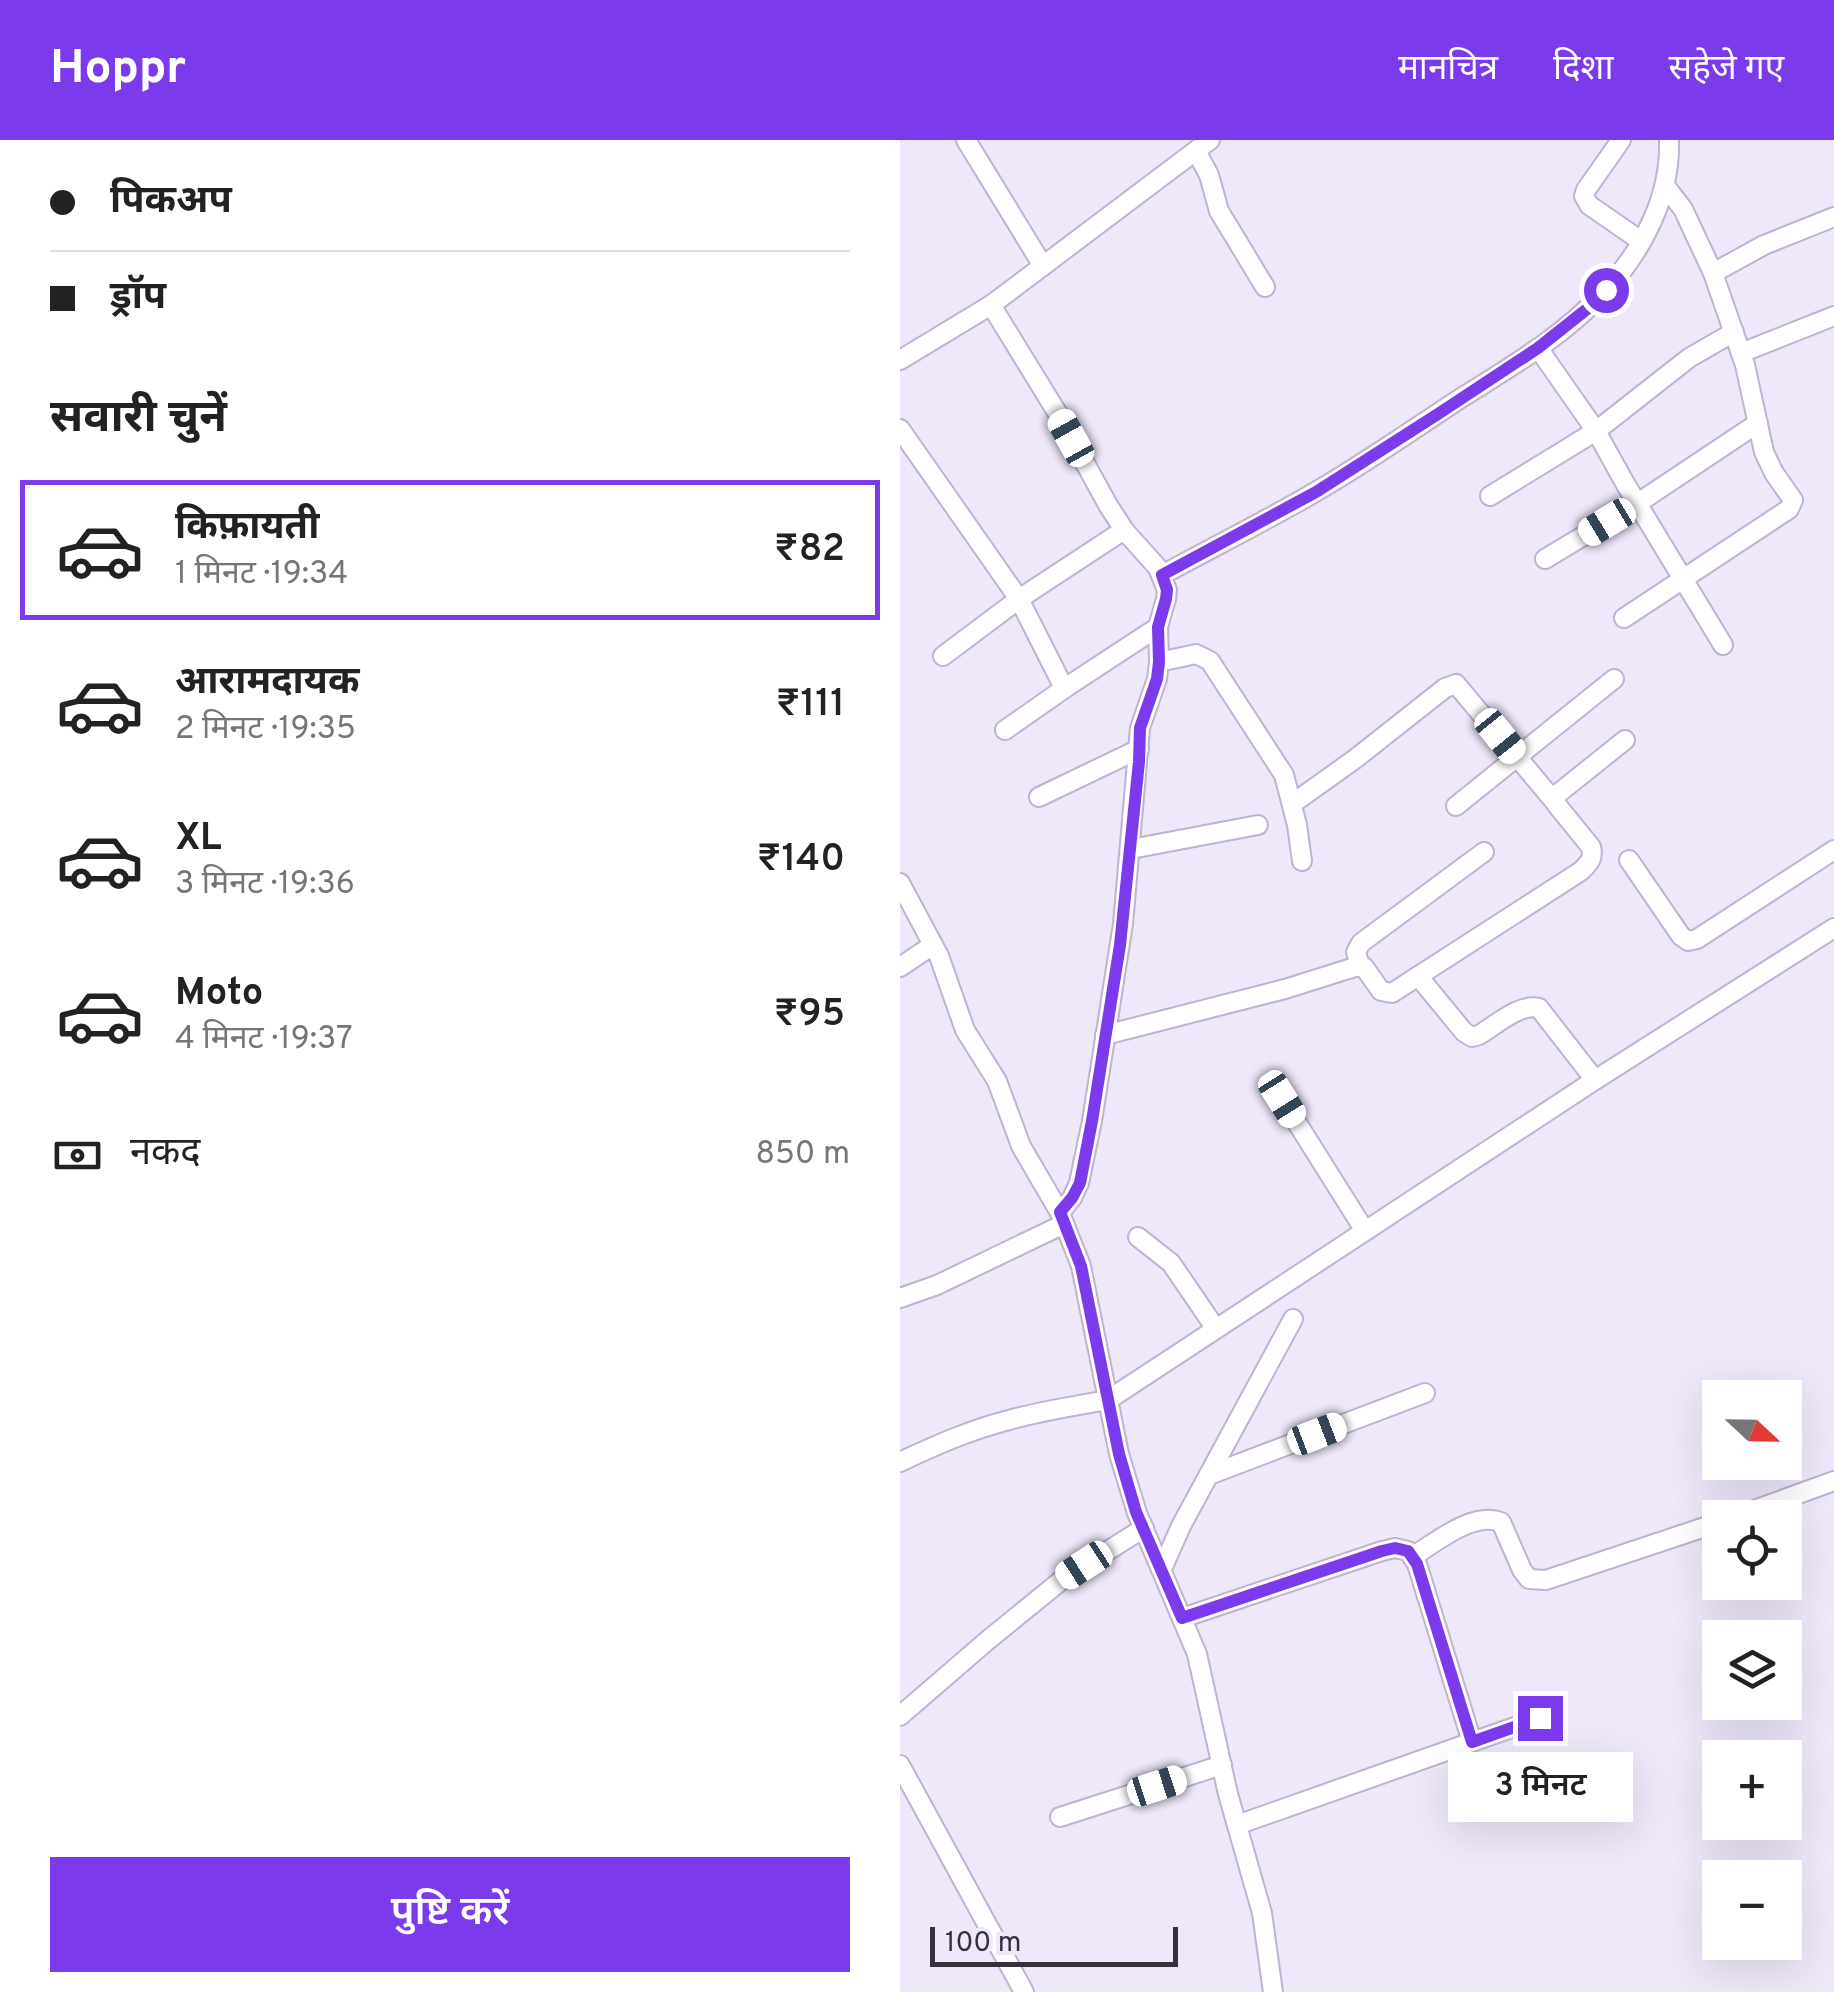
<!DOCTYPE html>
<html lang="hi">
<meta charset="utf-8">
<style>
:root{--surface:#fff;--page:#f6f6f6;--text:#222;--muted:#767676;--line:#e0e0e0;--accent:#7c3aed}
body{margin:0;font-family:Overpass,"Noto Sans Devanagari",sans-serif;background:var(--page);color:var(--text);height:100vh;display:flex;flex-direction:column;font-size:38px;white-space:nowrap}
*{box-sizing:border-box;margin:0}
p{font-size:32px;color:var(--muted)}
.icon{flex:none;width:55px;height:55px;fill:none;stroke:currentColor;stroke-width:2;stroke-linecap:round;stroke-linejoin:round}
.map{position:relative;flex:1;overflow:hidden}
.side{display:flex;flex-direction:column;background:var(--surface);width:900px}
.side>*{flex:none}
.banner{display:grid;align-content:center;height:220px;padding:0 50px;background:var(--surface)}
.needle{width:65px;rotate:112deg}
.controls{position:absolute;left:802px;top:1240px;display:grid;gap:20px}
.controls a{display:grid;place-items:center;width:100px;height:100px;border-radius:0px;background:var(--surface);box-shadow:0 10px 40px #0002;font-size:50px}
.scale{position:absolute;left:30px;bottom:25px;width:248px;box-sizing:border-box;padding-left:10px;border:5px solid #35303c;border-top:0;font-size:28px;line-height:35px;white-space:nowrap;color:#35303c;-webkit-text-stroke:8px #efe8fb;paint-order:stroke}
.end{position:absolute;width:45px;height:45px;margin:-22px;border:12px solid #7c3aed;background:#fff;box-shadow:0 0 0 5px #fff}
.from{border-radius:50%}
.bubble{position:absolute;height:70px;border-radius:0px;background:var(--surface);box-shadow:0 10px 40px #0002;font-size:32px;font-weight:600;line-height:70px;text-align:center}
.car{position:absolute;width:30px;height:60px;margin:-30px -15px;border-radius:12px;box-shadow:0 0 8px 2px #0007;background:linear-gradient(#fff 24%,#345 0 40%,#fff 0 76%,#345 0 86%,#fff 0)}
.banner b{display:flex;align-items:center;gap:35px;height:95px;font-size:38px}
.banner b+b{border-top:2px solid var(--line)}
.banner i{width:25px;height:25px;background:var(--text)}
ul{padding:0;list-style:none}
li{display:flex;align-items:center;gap:30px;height:140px;margin:0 20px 15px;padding:0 30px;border:5px solid transparent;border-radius:0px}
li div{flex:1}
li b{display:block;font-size:38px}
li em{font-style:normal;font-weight:600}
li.current{border-color:var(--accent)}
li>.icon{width:90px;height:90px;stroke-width:1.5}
h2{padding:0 50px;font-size:45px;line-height:120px}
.pay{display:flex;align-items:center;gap:25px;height:110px;padding:0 50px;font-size:38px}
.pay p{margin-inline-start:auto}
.action{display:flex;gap:20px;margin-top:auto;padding:20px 50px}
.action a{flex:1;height:115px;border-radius:0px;background:var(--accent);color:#fff;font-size:40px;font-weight:600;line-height:115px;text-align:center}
header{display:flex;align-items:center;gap:60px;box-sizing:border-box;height:140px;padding:0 50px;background:var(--accent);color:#fff}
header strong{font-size:48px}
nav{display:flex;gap:55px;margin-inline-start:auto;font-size:35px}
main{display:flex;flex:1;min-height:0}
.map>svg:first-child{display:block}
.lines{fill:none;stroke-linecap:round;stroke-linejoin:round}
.minor-casing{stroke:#bfb2d2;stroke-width:22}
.minor{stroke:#fff;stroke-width:18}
.route{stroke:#7c3aed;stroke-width:12}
</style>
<header>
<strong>Hoppr</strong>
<nav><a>मानचित्र</a><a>दिशा</a><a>सहेजे गए</a></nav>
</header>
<main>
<section class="side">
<div class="banner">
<b><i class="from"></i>पिकअप</b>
<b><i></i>ड्रॉप</b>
</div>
<h2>सवारी चुनें</h2>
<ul>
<li class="current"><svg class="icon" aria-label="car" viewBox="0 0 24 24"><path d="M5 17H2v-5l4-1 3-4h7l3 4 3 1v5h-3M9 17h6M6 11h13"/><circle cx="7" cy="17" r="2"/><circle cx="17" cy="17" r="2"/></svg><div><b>किफ़ायती</b><p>1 मिनट · 19:34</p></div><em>₹82</em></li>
<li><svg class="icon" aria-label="car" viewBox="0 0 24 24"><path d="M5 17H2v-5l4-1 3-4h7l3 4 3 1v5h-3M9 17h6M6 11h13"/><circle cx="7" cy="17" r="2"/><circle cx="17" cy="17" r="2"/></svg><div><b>आरामदायक</b><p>2 मिनट · 19:35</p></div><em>₹111</em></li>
<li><svg class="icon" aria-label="car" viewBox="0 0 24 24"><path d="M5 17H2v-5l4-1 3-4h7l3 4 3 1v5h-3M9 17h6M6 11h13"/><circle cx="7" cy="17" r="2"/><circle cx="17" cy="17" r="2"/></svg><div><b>XL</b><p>3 मिनट · 19:36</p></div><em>₹140</em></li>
<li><svg class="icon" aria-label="car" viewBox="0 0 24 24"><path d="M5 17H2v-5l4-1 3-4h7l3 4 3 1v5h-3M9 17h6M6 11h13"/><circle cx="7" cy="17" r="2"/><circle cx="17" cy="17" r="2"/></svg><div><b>Moto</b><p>4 मिनट · 19:37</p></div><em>₹95</em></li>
</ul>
<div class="pay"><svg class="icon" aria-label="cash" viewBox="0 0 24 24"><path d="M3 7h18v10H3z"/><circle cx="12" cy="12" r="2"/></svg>नकद<p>850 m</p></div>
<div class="action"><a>पुष्टि करें</a></div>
</section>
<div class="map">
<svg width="934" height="1852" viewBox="0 0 934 1852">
<rect width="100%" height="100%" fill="#efe8fb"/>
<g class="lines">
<g class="minor-casing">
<g id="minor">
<polyline points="66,0 143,126"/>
<polyline points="721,0 686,50 684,56 689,65 741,101"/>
<polyline points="296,11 309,35 319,71 365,147"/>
<polyline points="813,133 864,105 934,77"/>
<polyline points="91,165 158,274 208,365 224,390 258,428 267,450 266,459 258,487 259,522 257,539 240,588 223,784 192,981 179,1043 172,1058 160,1073"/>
<polyline points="638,208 696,291 726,345 823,505"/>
<polyline points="841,213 934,176"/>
<polyline points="0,220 91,165 310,0"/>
<polyline points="0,289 119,459 162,544 168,546 258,487"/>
<polyline points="590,356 696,291 789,218 834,192"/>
<polyline points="645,419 738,363 858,283"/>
<path d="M262,435C313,407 366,381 417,351C465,323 511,291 558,260C609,228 665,195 705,151C743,110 771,56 769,0"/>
<polyline points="724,478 889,369 893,360 874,333 864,312 845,225 813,133 783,69 766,47"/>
<polyline points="43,516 119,459 224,390"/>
<polyline points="259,522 296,514 310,521 384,635 397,685 402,721"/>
<polyline points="105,590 168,546"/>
<polyline points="139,657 239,609"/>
<polyline points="392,664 455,619 545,548 556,544 654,661"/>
<polyline points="556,666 714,539"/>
<polyline points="231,709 358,685"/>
<polyline points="729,720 781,796 788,801 797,799 934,710"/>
<polyline points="0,743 39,816 65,890 97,941 121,1006 160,1073 181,1126 219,1314 237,1373 297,1514 328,1654 362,1773 373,1852"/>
<polyline points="460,826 456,812 461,803 584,712"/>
<polyline points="0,827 33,805"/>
<path d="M518,836L564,892L572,897L579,895C596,885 620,863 639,868L695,940"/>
<path d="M205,895L385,849L455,827H464L481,851L492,853L681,731C689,723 694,719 691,707L656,664L655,656L725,600"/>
<polyline points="382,959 465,1091"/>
<polyline points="238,1097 271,1123 316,1189"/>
<polyline points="0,1158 37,1145 164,1084"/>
<path d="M0,1322C36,1305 70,1290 109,1280C141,1271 175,1266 208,1260L695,940L934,788"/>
<polyline points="309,1335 525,1253"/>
<polyline points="832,1378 934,1341"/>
<path d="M513,1416C537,1402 573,1371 601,1382L622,1430L629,1439L646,1440L820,1382"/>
<polyline points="262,1429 281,1386 393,1179"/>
<polyline points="282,1478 482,1411 495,1408 508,1411 517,1424 572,1602"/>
<polyline points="0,1576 88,1500 163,1439 244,1388"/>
<polyline points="0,1625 124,1852"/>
<polyline points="160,1677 322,1625"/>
<polyline points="337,1685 640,1578"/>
</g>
</g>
<use href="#minor" class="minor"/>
</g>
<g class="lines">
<polyline class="route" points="640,1578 572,1602 517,1424 508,1411 495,1408 482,1411 282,1478 236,1372 219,1314 181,1126 160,1072 172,1058 180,1043 192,981 220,805 239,622 240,588 257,539 259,522 258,487 266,459 267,450 262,435 416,352 538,274 638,208 687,169 706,150"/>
</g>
</svg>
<div class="controls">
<a><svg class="needle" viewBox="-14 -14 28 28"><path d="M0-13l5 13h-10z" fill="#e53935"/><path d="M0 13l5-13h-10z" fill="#767676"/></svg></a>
<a><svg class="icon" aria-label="locate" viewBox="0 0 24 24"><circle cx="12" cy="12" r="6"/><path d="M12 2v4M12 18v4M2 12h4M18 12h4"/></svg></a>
<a><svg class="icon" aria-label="layers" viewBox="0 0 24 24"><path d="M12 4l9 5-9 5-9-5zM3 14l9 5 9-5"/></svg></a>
<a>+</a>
<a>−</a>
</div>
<div class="scale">100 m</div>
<i class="end from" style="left:706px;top:150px"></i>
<i class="end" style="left:640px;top:1578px"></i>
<div class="bubble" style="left:548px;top:1612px;width:185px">3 मिनट</div>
<i class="car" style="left:171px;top:298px;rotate:331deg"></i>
<i class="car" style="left:707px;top:382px;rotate:239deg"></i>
<i class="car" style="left:600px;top:596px;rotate:141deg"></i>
<i class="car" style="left:382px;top:959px;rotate:148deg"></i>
<i class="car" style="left:417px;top:1294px;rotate:69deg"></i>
<i class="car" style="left:184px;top:1425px;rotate:237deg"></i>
<i class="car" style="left:257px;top:1646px;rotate:72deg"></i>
</div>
</main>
